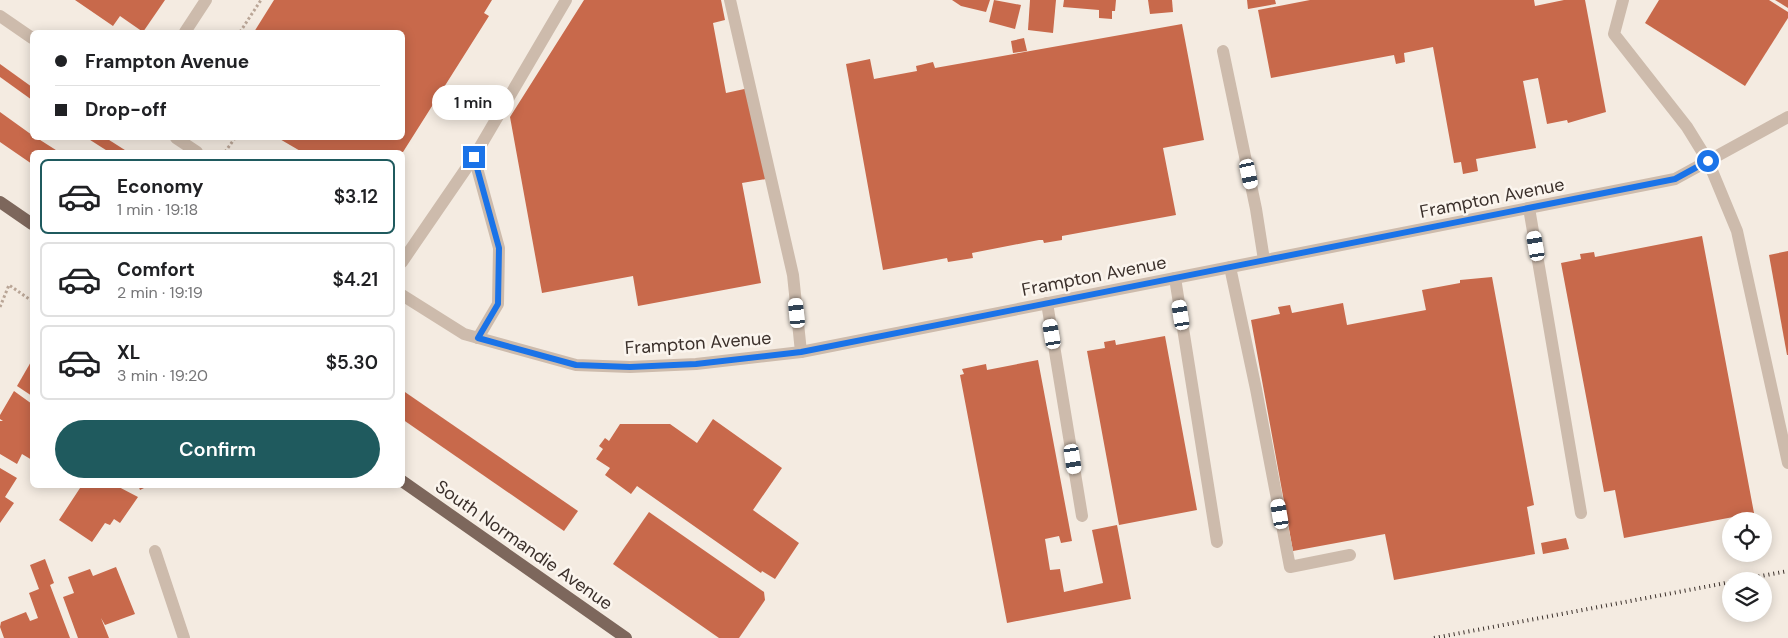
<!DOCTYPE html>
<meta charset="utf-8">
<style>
:root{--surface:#fff;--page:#f6f6f6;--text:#202124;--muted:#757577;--line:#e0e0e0;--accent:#1f5a5e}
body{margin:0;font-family:"DM Sans",sans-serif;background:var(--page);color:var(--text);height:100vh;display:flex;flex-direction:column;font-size:19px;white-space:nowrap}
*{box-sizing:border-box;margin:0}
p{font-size:16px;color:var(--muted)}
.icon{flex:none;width:28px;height:28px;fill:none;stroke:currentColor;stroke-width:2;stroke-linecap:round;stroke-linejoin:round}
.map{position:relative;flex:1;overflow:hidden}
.sheet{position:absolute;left:30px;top:150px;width:375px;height:338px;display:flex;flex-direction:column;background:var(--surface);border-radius:8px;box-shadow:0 2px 12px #0003}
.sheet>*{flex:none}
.hud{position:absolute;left:30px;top:30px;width:375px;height:110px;border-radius:8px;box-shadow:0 2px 12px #0003;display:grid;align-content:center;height:110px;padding:0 25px;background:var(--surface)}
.tools{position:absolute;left:1722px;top:512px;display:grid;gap:10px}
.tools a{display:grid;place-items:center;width:50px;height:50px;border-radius:50%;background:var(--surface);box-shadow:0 2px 12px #0003;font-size:25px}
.end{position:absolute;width:22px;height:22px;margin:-11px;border:6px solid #1a73e8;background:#fff;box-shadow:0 0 0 2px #fff}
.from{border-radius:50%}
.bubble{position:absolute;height:35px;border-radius:18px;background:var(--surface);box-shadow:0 2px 12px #0003;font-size:16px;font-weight:600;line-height:35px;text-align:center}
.car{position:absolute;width:15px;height:30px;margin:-15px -8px;border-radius:6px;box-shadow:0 0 4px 1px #0007;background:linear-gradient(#fff 24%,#345 0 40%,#fff 0 76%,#345 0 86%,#fff 0)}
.hud b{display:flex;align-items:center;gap:18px;height:48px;font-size:19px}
.hud b+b{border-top:1px solid var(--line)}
.hud i{width:12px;height:12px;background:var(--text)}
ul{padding:9px 0 0;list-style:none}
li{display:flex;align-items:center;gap:15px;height:75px;margin:0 10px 8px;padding:0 15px;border:2px solid var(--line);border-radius:8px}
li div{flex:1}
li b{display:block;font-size:19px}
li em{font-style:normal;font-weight:600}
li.current{border-color:var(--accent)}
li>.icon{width:45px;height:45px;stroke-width:1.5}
.cta{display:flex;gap:10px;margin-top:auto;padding:10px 25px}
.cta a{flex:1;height:58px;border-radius:30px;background:var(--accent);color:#fff;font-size:20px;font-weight:600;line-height:58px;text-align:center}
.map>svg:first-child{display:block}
.building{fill:#c8694b}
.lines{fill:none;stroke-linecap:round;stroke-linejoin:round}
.path{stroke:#b9a596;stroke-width:3;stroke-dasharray:2.5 2.5;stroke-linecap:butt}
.service{stroke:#cdbbac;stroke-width:12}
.minor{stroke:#cdbbac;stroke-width:12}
.tertiary{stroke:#cdbbac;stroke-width:12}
.primary{stroke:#7d675c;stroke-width:12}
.rail{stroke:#3b302b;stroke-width:4;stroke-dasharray:1 4;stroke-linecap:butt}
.route{stroke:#1a73e8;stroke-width:6}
.labels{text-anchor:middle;stroke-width:5;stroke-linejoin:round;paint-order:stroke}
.street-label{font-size:18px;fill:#3b302b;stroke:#fbf5ee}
</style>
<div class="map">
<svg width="1788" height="638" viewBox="0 0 1788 638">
<rect width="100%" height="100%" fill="#f4ebe1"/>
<g class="building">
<polygon points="75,0 165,0 143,32 120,16 113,26"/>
<polygon points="274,0 492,0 484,13 489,16 403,152 302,152 278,138 402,138 402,32 254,32"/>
<polygon points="584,0 721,0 725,20 713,23 726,93 749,88 766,179 742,183 761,283 638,306 633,276 542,293 510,117"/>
<polygon points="952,0 990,0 986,12 961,6"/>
<polygon points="994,0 1021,5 1015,29 989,22"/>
<polygon points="1030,0 1056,0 1053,33 1028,30"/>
<polygon points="1064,0 1116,0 1115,11 1112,11 1112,19 1099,18 1099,10 1063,7"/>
<polygon points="1148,0 1172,0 1173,12 1150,14"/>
<polygon points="1247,0 1275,0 1276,4 1248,9"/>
<polygon points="1310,0 1534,0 1535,6 1564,0 1585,0 1606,112 1568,123 1567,120 1547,124 1538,78 1523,81 1536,148 1476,159 1478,171 1463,174 1461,162 1454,163 1433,47 1404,53 1405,62 1396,64 1394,55 1271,78 1258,10"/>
<polygon points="1659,0 1769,0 1788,12 1788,18 1745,86 1645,23"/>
<polygon points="1775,0 1788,0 1788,8"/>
<polygon points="1182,24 1204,140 1163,148 1176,215 1062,236 1062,240 1044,243 1043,240 1039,240 972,253 973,258 948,262 947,258 883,270 846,64 870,59 874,79 917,71 916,66 933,62 935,68"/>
<polygon points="1024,38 1027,51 1013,53 1011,41"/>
<polygon points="0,64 32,87 32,100 0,77"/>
<polygon points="0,112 32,135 32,138 37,138 59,152 32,152 32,164 0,142"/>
<polygon points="87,138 106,138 128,152 109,152"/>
<polygon points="1702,236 1754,513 1624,538 1615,490 1604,492 1561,263 1581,259 1580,254 1594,252 1595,257"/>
<polygon points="1788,251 1788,355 1787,355 1769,255"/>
<polygon points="1492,277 1534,505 1527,507 1535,554 1394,580 1385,534 1293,551 1251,320 1280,314 1278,307 1290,305 1292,313 1343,303 1347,325 1426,310 1422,290 1460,283 1460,280"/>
<polygon points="1165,336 1197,510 1119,525 1087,351 1105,348 1104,342 1115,340 1116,345"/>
<polygon points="32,360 32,396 17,386"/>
<polygon points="1038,360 1072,541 1061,543 1059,536 1045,539 1050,570 1060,569 1064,592 1103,583 1092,530 1117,525 1131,599 1007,623 960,375 964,374 962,369 986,364 987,370"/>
<polygon points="402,390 578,511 564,531 402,419"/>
<polygon points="14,391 32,404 32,460 22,454 17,464 0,454 0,421 3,421 0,419 0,415"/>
<polygon points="713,419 782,468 753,510 799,543 775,579 762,571 761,573 637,486 631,494 605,475 610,468 596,459 603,449 599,446 605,438 609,441 620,424 670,424 697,443"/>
<polygon points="0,468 17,478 5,497 14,503 0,523"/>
<polygon points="82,485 115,485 138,497 120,523 114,519 110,525 105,523 92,542 59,520"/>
<polygon points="138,485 150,485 140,490"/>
<polygon points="649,512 764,592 765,600 739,638 719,638 613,564"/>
<polygon points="1566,538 1569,549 1543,554 1541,543"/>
<polygon points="45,559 54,583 50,585 70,638 4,638 0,627 1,622 26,612 30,621 38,618 29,593 39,589 30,565"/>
<polygon points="116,567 135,614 105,625 101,618 109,638 78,638 63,597 74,593 68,577 90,569 93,576"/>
</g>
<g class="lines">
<g class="path">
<polyline points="240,32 261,0"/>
<polyline points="225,152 235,138"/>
<polyline points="0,307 9,285 32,301"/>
</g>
<g class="service">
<polyline points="730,0 793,275 801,352"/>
<polyline points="1623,0 1614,34 1687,127 1708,161 1737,231 1788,463"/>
<polyline points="185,32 206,0"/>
<polyline points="1223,51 1256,209 1264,260"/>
<polyline points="474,157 499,248 498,304 478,338"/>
<polyline points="1529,208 1581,513"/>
<polyline points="402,262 474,157 566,0"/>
<polyline points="1230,267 1256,389 1290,567 1350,555"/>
<polyline points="1175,278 1217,542"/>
<polyline points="1047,303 1082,516"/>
</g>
<polyline class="minor" points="155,551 184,638"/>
<g class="tertiary">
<polyline points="0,16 32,38"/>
<polyline points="176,138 197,152"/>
<polyline points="402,295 464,334 576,365 630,367 696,364 801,352 1675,179 1788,117"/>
</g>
<g class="primary">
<polyline points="0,202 32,224"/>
<polyline points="402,481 626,638"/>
</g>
<g class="rail">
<polyline points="1734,581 1788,571"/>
<polyline points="1434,638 1731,582"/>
</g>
</g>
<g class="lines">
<polyline class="route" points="474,157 499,248 498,304 478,338 576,365 630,367 696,364 801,352 1675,179 1708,161"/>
</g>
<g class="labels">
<g class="street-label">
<text transform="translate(1492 198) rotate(-11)" y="6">Frampton Avenue</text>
<text transform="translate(1094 276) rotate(-11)" y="6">Frampton Avenue</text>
<text transform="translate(698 343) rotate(-4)" y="6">Frampton Avenue</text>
<text transform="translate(524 545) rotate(35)" y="6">South Normandie Avenue</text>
</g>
</g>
</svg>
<div class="tools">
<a><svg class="icon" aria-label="locate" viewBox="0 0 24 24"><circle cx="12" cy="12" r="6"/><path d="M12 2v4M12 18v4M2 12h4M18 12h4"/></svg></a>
<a><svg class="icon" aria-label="layers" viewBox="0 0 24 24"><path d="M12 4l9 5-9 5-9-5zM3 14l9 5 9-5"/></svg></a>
</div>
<i class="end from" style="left:1708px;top:161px"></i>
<i class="end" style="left:474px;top:157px"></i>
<div class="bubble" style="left:432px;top:85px;width:82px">1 min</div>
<i class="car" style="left:1249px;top:174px;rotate:168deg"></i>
<i class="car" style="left:1536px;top:246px;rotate:350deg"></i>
<i class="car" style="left:797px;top:313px;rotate:354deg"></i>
<i class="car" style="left:1181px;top:315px;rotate:351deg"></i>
<i class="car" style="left:1052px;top:334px;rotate:350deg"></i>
<i class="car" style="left:1073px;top:459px;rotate:171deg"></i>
<i class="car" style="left:1280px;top:514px;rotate:350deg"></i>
<div class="hud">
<b><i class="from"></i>Frampton Avenue</b>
<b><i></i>Drop-off</b>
</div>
<section class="sheet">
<ul>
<li class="current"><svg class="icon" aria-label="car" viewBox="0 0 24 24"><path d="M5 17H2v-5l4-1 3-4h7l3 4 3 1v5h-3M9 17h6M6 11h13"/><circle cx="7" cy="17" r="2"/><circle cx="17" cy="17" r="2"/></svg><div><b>Economy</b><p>1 min · 19:18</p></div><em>$3.12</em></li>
<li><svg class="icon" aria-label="car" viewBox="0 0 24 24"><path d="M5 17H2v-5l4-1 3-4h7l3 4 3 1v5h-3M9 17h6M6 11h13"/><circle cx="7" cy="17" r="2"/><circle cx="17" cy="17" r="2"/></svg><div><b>Comfort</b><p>2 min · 19:19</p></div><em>$4.21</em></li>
<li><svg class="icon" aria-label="car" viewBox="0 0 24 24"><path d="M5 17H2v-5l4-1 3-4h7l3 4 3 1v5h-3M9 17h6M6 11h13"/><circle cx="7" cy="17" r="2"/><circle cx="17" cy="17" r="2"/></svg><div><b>XL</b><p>3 min · 19:20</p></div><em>$5.30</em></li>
</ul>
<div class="cta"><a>Confirm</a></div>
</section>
</div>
